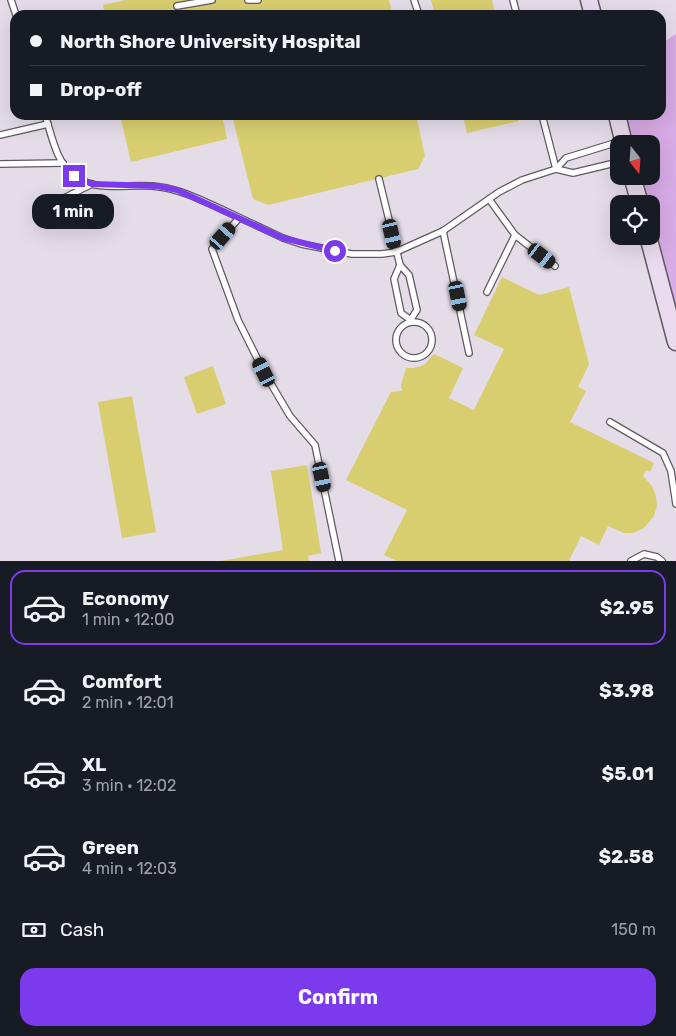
<!DOCTYPE html>
<meta charset="utf-8">
<style>
:root{--surface:#171b24;--page:#20242c;--text:#f1f3f6;--muted:#9ea1a6;--line:#363941;--accent:#7c3aed}
body{margin:0;font-family:Rubik,sans-serif;background:var(--page);color:var(--text);height:100vh;display:flex;flex-direction:column;font-size:19px;white-space:nowrap}
*{box-sizing:border-box;margin:0}
p{font-size:16px;color:var(--muted)}
.icon{flex:none;width:28px;height:28px;fill:none;stroke:currentColor;stroke-width:2;stroke-linecap:round;stroke-linejoin:round}
.map{position:relative;height:561px;overflow:hidden}
.details{display:flex;flex-direction:column;background:var(--surface);flex:1}
.details>*{flex:none}
.top-card{position:absolute;left:10px;top:10px;width:656px;height:110px;border-radius:15px;box-shadow:0 5px 20px #0002;display:grid;align-content:center;height:110px;padding:0 20px;background:var(--surface)}
.needle{width:32px;rotate:163deg}
.controls{position:absolute;left:610px;top:135px;display:grid;gap:10px}
.controls a{display:grid;place-items:center;width:50px;height:50px;border-radius:10px;background:var(--surface);box-shadow:0 5px 20px #0002;font-size:25px}
.end{position:absolute;width:22px;height:22px;margin:-11px;border:6px solid #7c3aed;background:#fff;box-shadow:0 0 0 2px #fff}
.from{border-radius:50%}
.bubble{position:absolute;height:35px;border-radius:15px;background:var(--surface);box-shadow:0 5px 20px #0002;font-size:16px;font-weight:700;line-height:35px;text-align:center}
.car{position:absolute;width:15px;height:30px;margin:-15px -8px;border-radius:6px;box-shadow:0 0 4px 1px #0007;background:linear-gradient(#222 24%,#8ab4d8 0 40%,#222 0 76%,#8ab4d8 0 86%,#222 0)}
.top-card b{display:flex;align-items:center;gap:18px;height:48px;font-size:19px}
.top-card b+b{border-top:1px solid var(--line)}
.top-card i{width:12px;height:12px;background:var(--text)}
ul{padding:9px 0 0;list-style:none}
li{display:flex;align-items:center;gap:15px;height:75px;margin:0 10px 8px;padding:0 10px;border:2px solid transparent;border-radius:15px}
li div{flex:1}
li b{display:block;font-size:19px}
li em{font-style:normal;font-weight:700}
li.current{border-color:var(--accent)}
li>.icon{width:45px;height:45px;stroke-width:1.5}
.pay{display:flex;align-items:center;gap:12px;height:55px;padding:0 20px;font-size:19px}
.pay p{margin-inline-start:auto}
.button{display:flex;gap:10px;margin-top:auto;padding:10px 20px}
.button a{flex:1;height:58px;border-radius:15px;background:var(--accent);color:#fff;font-size:20px;font-weight:700;line-height:58px;text-align:center}
.map>svg:first-child{display:block}
.green{fill:#d7abe5}
.building{fill:#d9ce6f}
.lines{fill:none;stroke-linecap:round;stroke-linejoin:round}
.lane-casing{stroke:#605962;stroke-width:8}
.secondary-casing{stroke:#605962;stroke-width:19}
.lane{stroke:#fff;stroke-width:5.5}
.secondary{stroke:#e9dbed;stroke-width:16}
.route{stroke:#7c3aed;stroke-width:6}
</style>
<div class="map">
<svg width="676" height="561" viewBox="0 0 676 561">
<rect width="100%" height="100%" fill="#e4dce7"/>
<polygon class="green" points="676,34 676,342 651,236 651,204 640,204 632,176 651,176 651,144 624,144 616,115 661,115 661,44"/>
<g class="building">
<polygon points="125,0 389,0 393,15 208,15 207,12 197,10 198,15 96,15 96,13 104,11 103,5"/>
<polygon points="431,0 492,0 495,15 435,15"/>
<polygon points="120,115 222,115 227,139 131,162"/>
<polygon points="232,115 416,115 425,156 418,169 268,205 253,199"/>
<polygon points="463,115 518,115 519,121 467,133"/>
<polygon points="502,277 539,295 569,287 589,364 578,387 586,391 570,422 654,463 650,472 646,470 643,476 652,486 656,496 657,506 654,516 644,528 633,533 624,533 608,526 599,545 581,536 569,561 397,561 384,555 407,510 346,480 391,392 402,391 401,385 406,368 414,368 424,365 434,354 463,368 449,398 474,410 504,349 474,335"/>
<polygon points="213,366 226,404 197,414 184,377"/>
<polygon points="132,396 156,532 122,538 98,402"/>
<polygon points="307,465 321,553 308,556 309,561 221,561 283,550 271,471"/>
</g>
<g class="lines">
<g class="lane-casing">
<g id="lane">
<polyline points="11,0 16,15"/>
<polyline points="248,0 258,0"/>
<polyline points="414,0 419,15"/>
<polyline points="513,0 517,15"/>
<polyline points="177,6 212,0"/>
<path d="M45,115C52,136 56,162 74,176C97,194 134,182 160,187C182,190 201,200 221,209C242,219 262,228 283,238L301,244L352,254H382L396,252L443,231L499,192L522,180L556,169L566,158L621,141"/>
<polyline points="542,115 556,169"/>
<polyline points="0,135 48,124"/>
<polyline points="0,164 63,163"/>
<polyline points="556,169 573,173 619,162"/>
<polyline points="379,179 400,265 409,275 417,310 411,319"/>
<polyline points="58,201 92,184"/>
<polyline points="239,218 212,249 238,320 264,372 290,416 315,445 339,561"/>
<polyline points="443,231 469,353"/>
<polyline points="515,235 555,266"/>
<polyline points="400,265 394,279 401,313 412,321"/>
<polyline points="487,292 515,235 489,199"/>
<circle cx="414" cy="340" r="18"/>
<polyline points="610,422 663,453 671,471 676,504"/>
<polyline points="631,561 644,554 657,557 662,561"/>
</g>
</g>
<g class="secondary-casing">
<g id="secondary">
<polyline points="589,0 593,15"/>
<polyline points="617,115 624,144"/>
<polyline points="632,176 640,204"/>
<polyline points="648,236 676,342"/>
</g>
</g>
<use href="#lane" class="lane"/>
<use href="#secondary" class="secondary"/>
</g>
<g class="lines">
<polyline class="route" points="74,176 92,184 157,186 177,190 283,238 335,251"/>
</g>
</svg>
<div class="controls">
<a><svg class="needle" viewBox="-14 -14 28 28"><path d="M0-13l5 13h-10z" fill="#e53935"/><path d="M0 13l5-13h-10z" fill="#9ea1a6"/></svg></a>
<a><svg class="icon" aria-label="locate" viewBox="0 0 24 24"><circle cx="12" cy="12" r="6"/><path d="M12 2v4M12 18v4M2 12h4M18 12h4"/></svg></a>
</div>
<i class="end from" style="left:335px;top:251px"></i>
<i class="end" style="left:74px;top:176px"></i>
<div class="bubble" style="left:32px;top:194px;width:82px">1 min</div>
<i class="car" style="left:392px;top:234px;rotate:167deg"></i>
<i class="car" style="left:223px;top:236px;rotate:41deg"></i>
<i class="car" style="left:542px;top:256px;rotate:128deg"></i>
<i class="car" style="left:458px;top:296px;rotate:169deg"></i>
<i class="car" style="left:264px;top:372px;rotate:334deg"></i>
<i class="car" style="left:322px;top:477px;rotate:168deg"></i>
<div class="top-card">
<b><i class="from"></i>North Shore University Hospital</b>
<b><i></i>Drop-off</b>
</div>
</div>
<section class="details">
<ul>
<li class="current"><svg class="icon" aria-label="car" viewBox="0 0 24 24"><path d="M5 17H2v-5l4-1 3-4h7l3 4 3 1v5h-3M9 17h6M6 11h13"/><circle cx="7" cy="17" r="2"/><circle cx="17" cy="17" r="2"/></svg><div><b>Economy</b><p>1 min · 12:00</p></div><em>$2.95</em></li>
<li><svg class="icon" aria-label="car" viewBox="0 0 24 24"><path d="M5 17H2v-5l4-1 3-4h7l3 4 3 1v5h-3M9 17h6M6 11h13"/><circle cx="7" cy="17" r="2"/><circle cx="17" cy="17" r="2"/></svg><div><b>Comfort</b><p>2 min · 12:01</p></div><em>$3.98</em></li>
<li><svg class="icon" aria-label="car" viewBox="0 0 24 24"><path d="M5 17H2v-5l4-1 3-4h7l3 4 3 1v5h-3M9 17h6M6 11h13"/><circle cx="7" cy="17" r="2"/><circle cx="17" cy="17" r="2"/></svg><div><b>XL</b><p>3 min · 12:02</p></div><em>$5.01</em></li>
<li><svg class="icon" aria-label="car" viewBox="0 0 24 24"><path d="M5 17H2v-5l4-1 3-4h7l3 4 3 1v5h-3M9 17h6M6 11h13"/><circle cx="7" cy="17" r="2"/><circle cx="17" cy="17" r="2"/></svg><div><b>Green</b><p>4 min · 12:03</p></div><em>$2.58</em></li>
</ul>
<div class="pay"><svg class="icon" aria-label="cash" viewBox="0 0 24 24"><path d="M3 7h18v10H3z"/><circle cx="12" cy="12" r="2"/></svg>Cash<p>150 m</p></div>
<div class="button"><a>Confirm</a></div>
</section>
